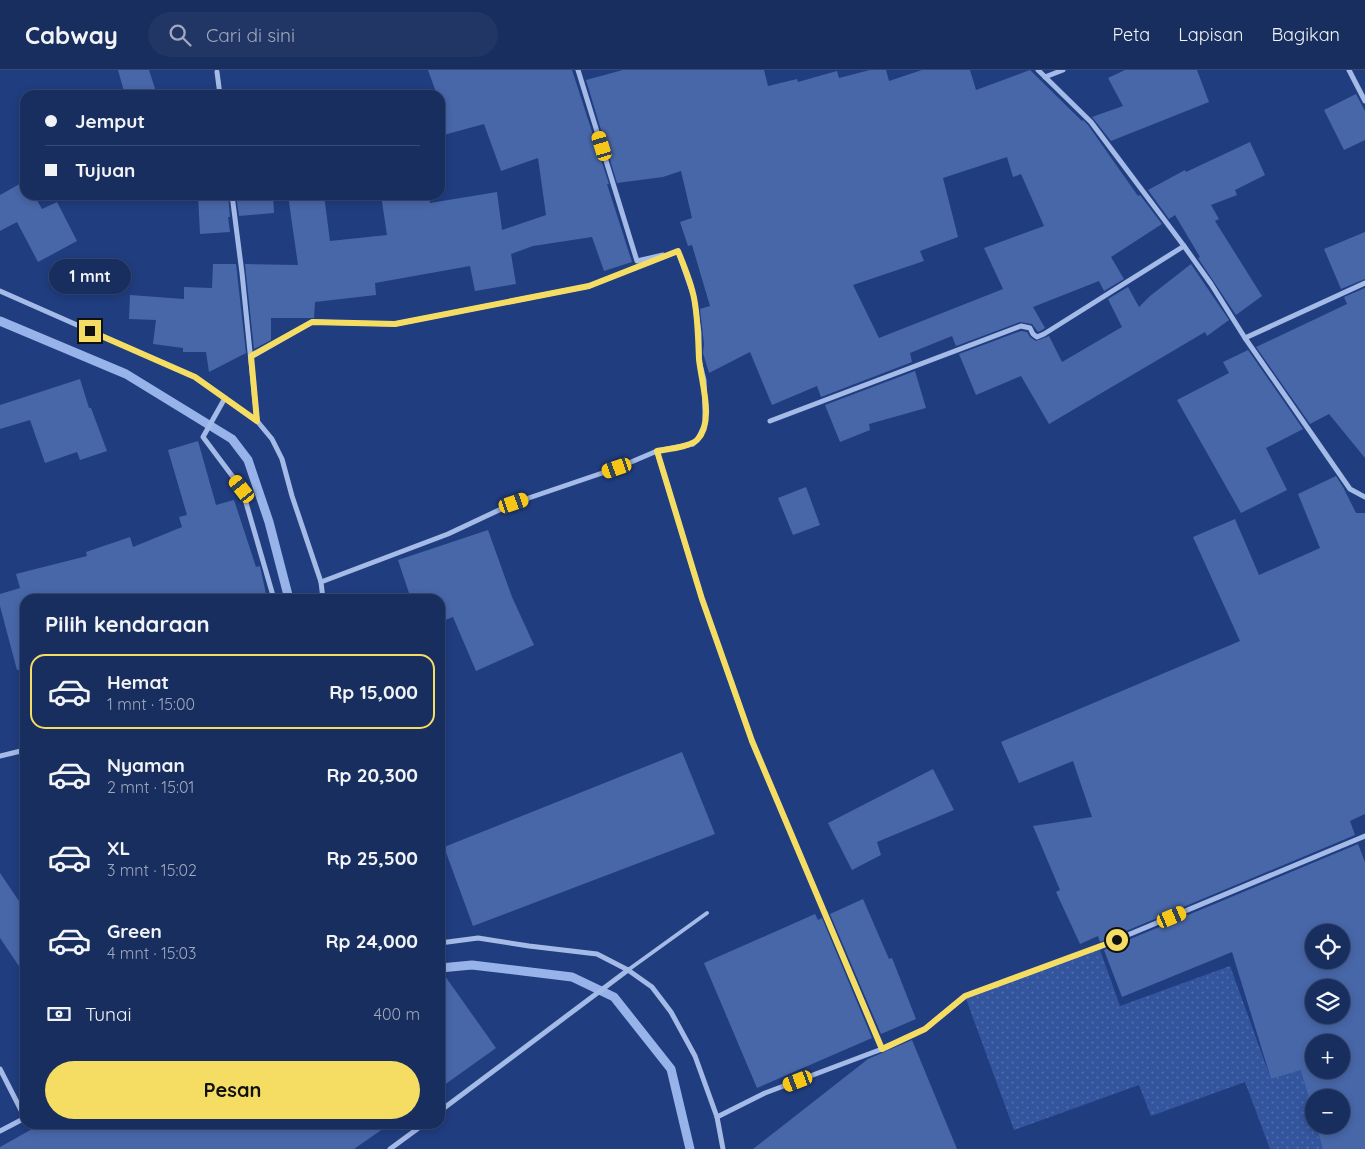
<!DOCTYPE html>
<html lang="id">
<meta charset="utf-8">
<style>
:root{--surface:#182e5f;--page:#213665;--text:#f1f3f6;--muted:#9fa8bd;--line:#364a74;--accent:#f5dd64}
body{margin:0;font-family:Quicksand,sans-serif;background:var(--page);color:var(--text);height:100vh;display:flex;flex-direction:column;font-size:19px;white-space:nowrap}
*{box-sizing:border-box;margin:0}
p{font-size:16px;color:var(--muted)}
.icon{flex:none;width:28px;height:28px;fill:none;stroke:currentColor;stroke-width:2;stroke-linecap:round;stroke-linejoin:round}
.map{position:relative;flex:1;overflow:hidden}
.details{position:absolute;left:20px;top:524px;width:425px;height:535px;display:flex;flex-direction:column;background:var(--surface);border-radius:15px;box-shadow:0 2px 8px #0003,0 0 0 1px var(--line)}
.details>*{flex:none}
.top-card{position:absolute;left:20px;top:20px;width:425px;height:110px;border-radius:15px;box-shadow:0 2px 8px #0003,0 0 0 1px var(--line);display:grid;align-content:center;height:110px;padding:0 25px;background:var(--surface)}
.fabs{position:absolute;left:1305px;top:854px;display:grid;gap:10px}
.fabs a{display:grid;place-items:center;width:45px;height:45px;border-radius:50%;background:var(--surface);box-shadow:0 2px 8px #0003,0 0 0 1px var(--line);font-size:25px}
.end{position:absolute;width:22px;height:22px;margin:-11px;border:6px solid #f5dd64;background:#111;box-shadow:0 0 0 2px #111}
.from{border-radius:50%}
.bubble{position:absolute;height:35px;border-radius:18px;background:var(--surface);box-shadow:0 2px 8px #0003,0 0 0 1px var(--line);font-size:16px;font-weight:700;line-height:35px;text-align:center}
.car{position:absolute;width:15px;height:30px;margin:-15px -8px;border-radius:6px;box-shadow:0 0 4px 1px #0007;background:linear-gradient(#f5c518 24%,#345 0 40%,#f5c518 0 76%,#345 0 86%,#f5c518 0)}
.top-card b{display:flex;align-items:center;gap:18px;height:48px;font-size:19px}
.top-card b+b{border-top:1px solid var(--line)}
.top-card i{width:12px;height:12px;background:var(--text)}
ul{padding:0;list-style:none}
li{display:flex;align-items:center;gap:15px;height:75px;margin:0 10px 8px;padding:0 15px;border:2px solid transparent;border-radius:15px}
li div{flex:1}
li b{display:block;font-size:19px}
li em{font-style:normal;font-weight:700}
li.active{border-color:var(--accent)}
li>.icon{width:45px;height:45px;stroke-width:1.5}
h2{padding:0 25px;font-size:22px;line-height:60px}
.pay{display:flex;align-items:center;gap:12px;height:55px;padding:0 25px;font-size:19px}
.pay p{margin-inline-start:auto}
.action{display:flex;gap:10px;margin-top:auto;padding:10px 25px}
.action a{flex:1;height:58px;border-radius:30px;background:var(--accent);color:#111;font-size:20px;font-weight:700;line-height:58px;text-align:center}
header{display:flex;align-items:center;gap:30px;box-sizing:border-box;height:70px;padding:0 25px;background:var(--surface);border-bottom:1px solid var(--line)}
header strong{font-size:24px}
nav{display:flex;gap:28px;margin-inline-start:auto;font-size:18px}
.search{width:350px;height:45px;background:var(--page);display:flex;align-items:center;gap:12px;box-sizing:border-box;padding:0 18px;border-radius:28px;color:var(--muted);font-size:19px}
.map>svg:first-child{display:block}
.grass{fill:url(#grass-dots);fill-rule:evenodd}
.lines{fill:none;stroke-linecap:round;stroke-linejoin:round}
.stream{stroke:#97b3e9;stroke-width:9}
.building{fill:#4867a8;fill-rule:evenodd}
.lane{stroke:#a4bae7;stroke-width:4}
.street{stroke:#a4bae7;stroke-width:5}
.route{stroke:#f5dd64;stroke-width:6}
</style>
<header>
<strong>Cabway</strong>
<div class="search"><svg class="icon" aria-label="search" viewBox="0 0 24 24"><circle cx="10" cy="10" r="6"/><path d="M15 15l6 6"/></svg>Cari di sini</div>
<nav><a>Peta</a><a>Lapisan</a><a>Bagikan</a></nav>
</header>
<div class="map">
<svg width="1365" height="1079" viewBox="0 0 1365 1079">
<defs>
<pattern id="grass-dots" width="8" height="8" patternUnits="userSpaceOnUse" patternTransform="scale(1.25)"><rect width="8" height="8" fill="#33559d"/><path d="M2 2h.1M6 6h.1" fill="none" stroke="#526eac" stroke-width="1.8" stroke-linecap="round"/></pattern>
</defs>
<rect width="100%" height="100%" fill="#203d7f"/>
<path class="grass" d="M1099,877L1120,936L1230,896L1271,1009L1314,996V1000H1339L1365,1079H1270L1245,1012L1151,1046L1139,1015L1014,1060L965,926ZM1314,1028H1341V1055H1314Z"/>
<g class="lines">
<g class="stream">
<polyline points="0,251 126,304 232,369 248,390 269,452 289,529"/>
<polyline points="440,898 472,895 572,907 614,927 671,999 690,1079"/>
</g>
</g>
<g class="building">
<polygon points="118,0 149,0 157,25 125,25"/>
<polygon points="428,0 572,0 609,114 607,114 632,192 604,201 592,167 533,176 511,184 516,214 475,221 470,196 375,213 376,225 315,232 314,248 271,248 271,270 254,279 245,194 298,195 288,125 324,125 330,171 387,165 381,125 429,125 430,133 497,122 502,160 546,145 538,88 501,101 484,54 440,66 440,25 437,25"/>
<path d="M623,0H764L768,16L797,9L798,12L837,1L839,8L870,0H886L889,11L922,0H970L976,20L1030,0L1082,51L1083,50L1088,55L1138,126L1140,125L1162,154L1111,187L1124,209L1104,221L1099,211L1033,237L1045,258L1042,260L1038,262L1032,254L1020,252L956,276L952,266L910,283L912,292L821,327L817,316L772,335L750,282L709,303L703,283L704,274L700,239L710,236L692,175L688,176L680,152L692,148L681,101L663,107L617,113L586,10ZM1007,87L1013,107L1021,104L1044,156L984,178L1003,219L879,268L853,215L924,191L920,181L958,167L943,108Z"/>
<polygon points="1125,0 1197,0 1209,32 1111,71 1092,47 1123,36 1108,8"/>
<polygon points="1356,24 1365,41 1365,70 1344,80 1324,40"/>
<polygon points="1250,72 1265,105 1235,120 1237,125 1211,135 1219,149 1215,151 1262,226 1236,245 1198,188 1200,187 1175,145 1169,149 1148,120 1185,100 1186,102"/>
<polygon points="25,111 25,125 34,125 42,139 57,132 77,171 38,192 17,152 0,161 0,125"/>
<polygon points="198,125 228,125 230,147 228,147 230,162 200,164"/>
<polygon points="236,125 273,125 274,143 239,146"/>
<polygon points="1365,162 1365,209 1341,219 1324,179"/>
<polygon points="213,194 236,194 246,283 209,302 206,282 183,282 183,278 153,274 156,250 129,249 130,225 184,229 184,217 212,218"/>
<polygon points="1191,194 1229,250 1207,266 1205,262 1049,354 1021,306 976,325 959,284 1021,261 1027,262 1030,267 1036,271 1049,266 1062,292 1122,257 1108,229 1128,217 1139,237 1150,226"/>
<polygon points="1365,218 1365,388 1329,344 1310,354 1256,277 1347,234 1344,227"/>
<polygon points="1248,280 1303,359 1266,378 1287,420 1241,443 1177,330 1229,303 1223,292"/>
<polygon points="915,301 926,338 869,354 870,360 840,372 825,335"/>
<polygon points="80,309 89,338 91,338 107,381 80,390 77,382 45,393 30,350 0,359 0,335"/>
<polygon points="198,371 216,435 234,430 256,497 260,496 267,529 25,529 25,599 17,600 0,536 0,524 20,518 16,504 87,486 86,482 130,467 133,477 182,457 179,447 187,445 168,380"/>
<polygon points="1336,406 1343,417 1356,443 1365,443 1365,744 1350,751 1355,765 1100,872 1098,866 1080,874 1056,822 1060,820 1033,756 1092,747 1073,691 1019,713 1001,672 1240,571 1193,467 1235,449 1259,505 1320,478 1298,424"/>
<polygon points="806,417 820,455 793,465 778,428"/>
<polygon points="488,460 512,527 534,575 476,601 453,547 440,552 440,529 411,529 398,490"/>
<polygon points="682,682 715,764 473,856 444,777"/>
<polygon points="933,699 954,740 877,772 881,785 852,800 828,753"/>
<path d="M1358,774L1365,792V1079H1323L1316,1055H1341V1028H1314V1046L1301,1000L1271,1009L1232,882L1122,927L1104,880ZM1314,862H1341V890H1314ZM1314,918H1341V945H1314ZM1314,972H1341V1000H1314Z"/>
<polygon points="0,803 25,840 25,905 0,868"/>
<polygon points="863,829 889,889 892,888 916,949 881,964 830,844"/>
<polygon points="815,844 818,850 822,848 872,968 757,1018 704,893"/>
<polygon points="440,899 496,978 440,1018"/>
<polygon points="912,970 957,1079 753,1079 868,989"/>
<polygon points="41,1054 390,1054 354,1079 0,1079 0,1077"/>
</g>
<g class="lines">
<polyline class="lane" points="628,900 707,843"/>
<g class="street">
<polyline points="578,0 637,191 663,185"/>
<polyline points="1038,0 1091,52 1184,176 1211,214 1245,268 1350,419 1365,427"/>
<polyline points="1349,0 1365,31"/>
<polyline points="217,2 220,25"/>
<polyline points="1045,7 1063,0"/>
<polyline points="232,125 242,203 257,351"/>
<polyline points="0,221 195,307 257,351 272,369 282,389 292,426 321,512 323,529"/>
<polyline points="1245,268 1365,213"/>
<polyline points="251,287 312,252 395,254 589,216 678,181 694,227 699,263 699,290 704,310 705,342 705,354 698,369 693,374 657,381 617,398 514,433 448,464 321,512"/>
<polyline points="225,328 203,367 242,419 274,529"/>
<polyline points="770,351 1021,256 1030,258 1033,264 1037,267 1044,264 1184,176"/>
<polyline points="657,381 702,529 752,671 882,979"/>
<polyline points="0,686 25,680"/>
<polyline points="440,873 478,868 529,876 597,884 628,900 652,917 671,942 695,986 717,1047 723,1079"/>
<polyline points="0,999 25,1048"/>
<polyline points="440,1041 628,900"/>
<polyline points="717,1047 765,1023 882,979 925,959 965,926 1099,877 1365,766"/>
<polyline points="0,1061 25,1048"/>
<polyline points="390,1079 424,1054"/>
</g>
</g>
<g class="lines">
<path class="route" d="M90,261L195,307L257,351L251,286L312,252L395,254L589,216L678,181C684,196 691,212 694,228C698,248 698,268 699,289C701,311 715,352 697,370C690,377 667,379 657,381L702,529L752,671L882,979L925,959L965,926L1117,870"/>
</g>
</svg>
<div class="fabs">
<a><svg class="icon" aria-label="locate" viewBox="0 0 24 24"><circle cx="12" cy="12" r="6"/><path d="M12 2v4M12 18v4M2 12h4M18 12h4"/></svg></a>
<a><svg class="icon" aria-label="layers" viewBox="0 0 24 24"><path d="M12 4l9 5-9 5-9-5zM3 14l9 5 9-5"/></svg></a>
<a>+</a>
<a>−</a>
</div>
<i class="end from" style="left:1117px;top:870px"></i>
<i class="end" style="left:90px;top:261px"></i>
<div class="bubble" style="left:49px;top:189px;width:82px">1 mnt</div>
<i class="car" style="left:602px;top:76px;rotate:343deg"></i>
<i class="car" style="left:617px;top:398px;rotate:251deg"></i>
<i class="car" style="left:242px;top:419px;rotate:322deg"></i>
<i class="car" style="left:514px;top:433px;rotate:71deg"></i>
<i class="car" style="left:1172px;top:847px;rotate:67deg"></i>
<i class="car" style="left:798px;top:1011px;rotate:249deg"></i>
<div class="top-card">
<b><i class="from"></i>Jemput</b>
<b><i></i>Tujuan</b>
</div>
<section class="details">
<h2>Pilih kendaraan</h2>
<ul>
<li class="active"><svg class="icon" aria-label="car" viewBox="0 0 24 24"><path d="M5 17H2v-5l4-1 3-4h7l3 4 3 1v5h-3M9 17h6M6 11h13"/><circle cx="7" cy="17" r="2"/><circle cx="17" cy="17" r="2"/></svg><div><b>Hemat</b><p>1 mnt · 15:00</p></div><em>Rp 15,000</em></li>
<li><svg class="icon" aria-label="car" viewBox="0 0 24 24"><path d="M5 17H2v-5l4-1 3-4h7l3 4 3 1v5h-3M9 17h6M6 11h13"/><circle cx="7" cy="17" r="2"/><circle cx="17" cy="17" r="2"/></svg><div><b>Nyaman</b><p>2 mnt · 15:01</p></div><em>Rp 20,300</em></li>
<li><svg class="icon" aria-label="car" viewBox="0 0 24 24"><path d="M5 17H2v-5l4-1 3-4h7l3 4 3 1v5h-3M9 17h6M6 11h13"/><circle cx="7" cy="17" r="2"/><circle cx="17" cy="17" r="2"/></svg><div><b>XL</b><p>3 mnt · 15:02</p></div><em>Rp 25,500</em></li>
<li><svg class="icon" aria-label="car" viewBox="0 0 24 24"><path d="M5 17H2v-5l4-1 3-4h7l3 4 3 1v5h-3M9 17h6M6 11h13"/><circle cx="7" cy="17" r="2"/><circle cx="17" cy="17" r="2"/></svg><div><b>Green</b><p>4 mnt · 15:03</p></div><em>Rp 24,000</em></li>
</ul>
<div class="pay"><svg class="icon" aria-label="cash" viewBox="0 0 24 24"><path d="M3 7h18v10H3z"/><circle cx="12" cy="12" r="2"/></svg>Tunai<p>400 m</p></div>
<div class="action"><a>Pesan</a></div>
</section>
</div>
